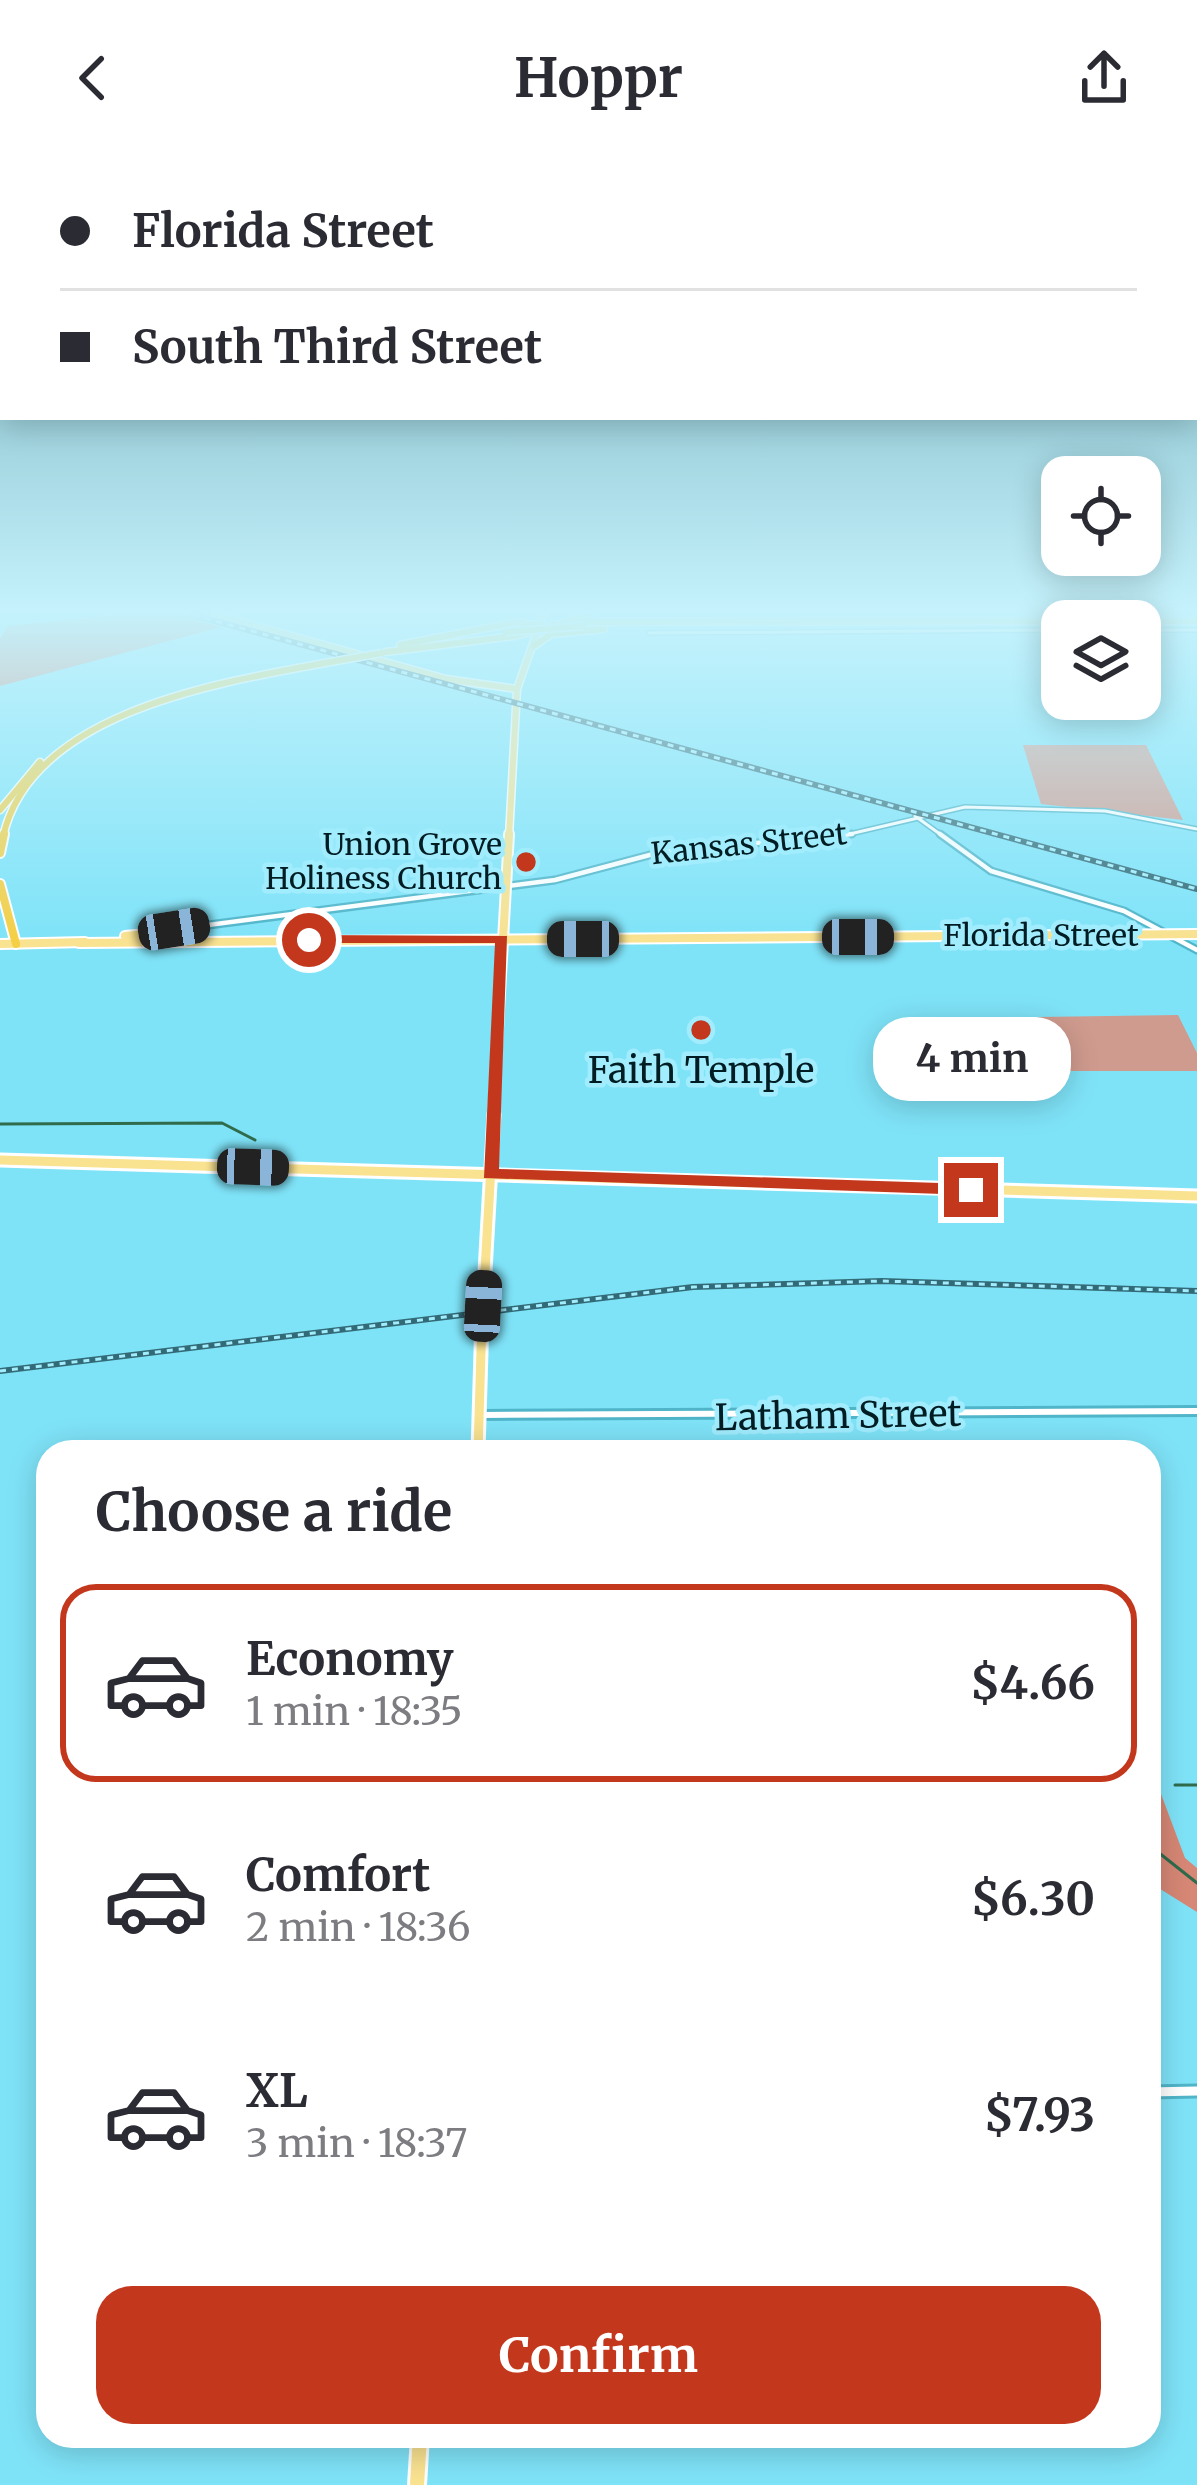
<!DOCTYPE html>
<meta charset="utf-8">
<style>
:root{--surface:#fff;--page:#f2f2f3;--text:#2b2b33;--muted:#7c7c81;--line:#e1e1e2;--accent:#c3381d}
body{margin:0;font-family:Merriweather,serif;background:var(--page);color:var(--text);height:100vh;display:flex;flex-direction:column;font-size:45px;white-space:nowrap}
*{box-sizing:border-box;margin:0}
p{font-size:39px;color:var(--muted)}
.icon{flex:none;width:66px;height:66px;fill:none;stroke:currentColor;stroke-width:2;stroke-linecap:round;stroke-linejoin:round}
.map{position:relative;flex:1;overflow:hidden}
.panel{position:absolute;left:36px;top:1284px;width:1125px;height:1008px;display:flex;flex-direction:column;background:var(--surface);border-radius:36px;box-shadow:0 6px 30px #0003}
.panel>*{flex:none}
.banner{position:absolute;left:0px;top:0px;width:1197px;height:264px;box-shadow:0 6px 30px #0003;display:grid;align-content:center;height:264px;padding:0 60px;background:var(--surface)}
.tools{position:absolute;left:1041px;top:300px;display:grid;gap:24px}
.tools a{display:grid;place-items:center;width:120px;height:120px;border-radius:24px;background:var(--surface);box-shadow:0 6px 30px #0003;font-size:60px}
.end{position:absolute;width:54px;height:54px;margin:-27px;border:15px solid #c3381d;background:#fff;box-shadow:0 0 0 6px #fff}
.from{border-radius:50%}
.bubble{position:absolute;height:84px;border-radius:36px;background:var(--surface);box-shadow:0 6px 30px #0003;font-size:39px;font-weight:700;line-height:84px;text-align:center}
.car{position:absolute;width:36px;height:72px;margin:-36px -18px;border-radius:15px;box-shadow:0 0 9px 3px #0007;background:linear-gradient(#222 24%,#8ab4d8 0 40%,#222 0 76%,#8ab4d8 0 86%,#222 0)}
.banner b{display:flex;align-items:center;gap:42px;height:114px;font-size:45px}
.banner b+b{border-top:3px solid var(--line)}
.banner i{width:30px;height:30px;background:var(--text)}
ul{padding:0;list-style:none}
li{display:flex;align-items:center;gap:36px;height:198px;margin:0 24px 18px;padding:0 36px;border:6px solid transparent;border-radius:36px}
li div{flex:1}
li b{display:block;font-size:45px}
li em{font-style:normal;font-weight:700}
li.on{border-color:var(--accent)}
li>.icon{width:108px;height:108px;stroke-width:1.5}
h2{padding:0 60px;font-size:54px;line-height:144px}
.primary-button{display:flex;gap:24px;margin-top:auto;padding:24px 60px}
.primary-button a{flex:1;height:138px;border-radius:36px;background:var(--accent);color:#fff;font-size:48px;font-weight:700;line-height:138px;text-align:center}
header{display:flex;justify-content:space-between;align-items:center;height:156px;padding:0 60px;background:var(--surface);font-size:54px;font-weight:700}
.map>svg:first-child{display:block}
.green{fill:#d09b8f}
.forest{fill:#d78775}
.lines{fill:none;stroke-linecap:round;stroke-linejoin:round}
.stream{stroke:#306b4c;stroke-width:3}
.minor-far3-casing{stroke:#50b5c9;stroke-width:6}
.minor-far2-casing{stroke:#50b5c9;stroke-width:9}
.minor-far1-casing{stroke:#50b5c9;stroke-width:12}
.minor-casing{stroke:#50b5c9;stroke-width:15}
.major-far3-casing{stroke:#fff;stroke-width:9}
.major-far2-casing{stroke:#fff;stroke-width:12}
.major-far1-casing{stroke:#fff;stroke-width:15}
.major-casing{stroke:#fff;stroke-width:20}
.highway-far1-casing{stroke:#fff;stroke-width:9}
.highway-casing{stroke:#fff;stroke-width:12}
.minor-far3{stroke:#fff;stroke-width:3}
.minor-far2{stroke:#fff;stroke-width:4.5}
.minor-far1{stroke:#fff;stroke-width:6}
.minor{stroke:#fff;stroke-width:9}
.major-far3{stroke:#f9e290;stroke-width:6}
.major-far2{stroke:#f9e290;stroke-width:8}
.major-far1{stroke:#f9e290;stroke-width:9}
.major{stroke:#f9e290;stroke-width:14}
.highway-far1{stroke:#f5cf46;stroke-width:6}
.highway{stroke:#f5cf46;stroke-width:8}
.rail-casing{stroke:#326b77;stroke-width:6}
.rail{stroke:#a1edfe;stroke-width:3;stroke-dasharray:6;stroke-linecap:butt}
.highway-bridge-casing{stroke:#fff;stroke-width:9;stroke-linecap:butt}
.highway-bridge{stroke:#f5cf46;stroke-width:6}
.route{fill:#c3381d}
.poi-dot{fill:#c3381d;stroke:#a1edfe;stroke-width:4.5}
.labels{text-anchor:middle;stroke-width:9;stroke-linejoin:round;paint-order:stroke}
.far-street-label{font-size:30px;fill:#001d23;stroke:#a1edfe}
.far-poi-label{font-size:30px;fill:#001d23;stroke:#a1edfe;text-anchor:end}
.poi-label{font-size:36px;fill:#001d23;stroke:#a1edfe}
.street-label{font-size:36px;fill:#001d23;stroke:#a1edfe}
</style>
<header><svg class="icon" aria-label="back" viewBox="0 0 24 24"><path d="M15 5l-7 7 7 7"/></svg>Hoppr<svg class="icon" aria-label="share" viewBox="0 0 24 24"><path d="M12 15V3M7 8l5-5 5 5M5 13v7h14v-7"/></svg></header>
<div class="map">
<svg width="1197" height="2329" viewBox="0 0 1197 2329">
<rect width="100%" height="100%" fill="#7fe3f8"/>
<g class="green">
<polygon points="1023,589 1146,589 1183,664 1041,648"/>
<polygon points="1178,859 1197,897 1197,915 1058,915 1038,861"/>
</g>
<g class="forest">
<polygon points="115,459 179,459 221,471 0,530 0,482 8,470"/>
<polygon points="1149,1619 1155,1622 1185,1702 1197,1712 1197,1756 1149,1726"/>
</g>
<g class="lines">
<g class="stream">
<polyline points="0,968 222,967 255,984"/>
<polyline points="1175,1629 1197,1629"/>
<polyline points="1149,1689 1197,1727"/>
</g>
<g class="minor-far3-casing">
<g id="minor-far3">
<polyline points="1140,474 1197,474"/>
<polyline points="649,477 1062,474"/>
<polyline points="915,660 944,681"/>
<polyline points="837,681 965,651 1105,655 1197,673"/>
</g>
</g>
<g class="minor-far2-casing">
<g id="minor-far2">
<polyline points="940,678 991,715 1124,755 1197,794"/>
<polyline points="147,777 555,724 661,696 852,678"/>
</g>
</g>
<g class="minor-far1-casing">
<polyline id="minor-far1" points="481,1259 1197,1255"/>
</g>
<g class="minor-casing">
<polyline id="minor" points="1149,1936 1197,1935"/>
</g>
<g class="major-far3-casing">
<g id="major-far3">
<polyline points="217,459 446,523 517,533"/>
<polyline points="509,681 517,533 543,459"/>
</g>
</g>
<g class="major-far2-casing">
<g id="major-far2">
<polyline points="125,780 146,778 161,784"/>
<polyline points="79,787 1197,778"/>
<polyline points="0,788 85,786"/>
<polyline points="493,961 509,678"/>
</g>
</g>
<g class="major-far1-casing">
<g id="major-far1">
<polyline points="0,1004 1197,1040"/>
<polyline points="483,1150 494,958"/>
<polyline points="478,1296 482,1162"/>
</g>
</g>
<g class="major-casing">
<polyline id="major" points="417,2329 420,2280"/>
</g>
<g class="highway-far1-casing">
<g id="highway-far1">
<polyline points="1140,465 1197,465"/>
<polyline points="582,466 1062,465"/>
<polyline points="400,489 517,466 568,475"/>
<polyline points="534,490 551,478 604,473"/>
<polyline points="386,496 514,480 588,460"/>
<polyline points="0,654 40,606"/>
<path d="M3,681C31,553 229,525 336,505"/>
</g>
</g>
<g class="highway-casing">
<g id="highway">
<polyline points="0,697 4,678"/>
<polyline points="0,728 16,788"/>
</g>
</g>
<use href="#minor-far3" class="minor-far3"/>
<use href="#minor-far2" class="minor-far2"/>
<use href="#minor-far1" class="minor-far1"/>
<use href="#minor" class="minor"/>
<use href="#major-far3" class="major-far3"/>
<use href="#major-far2" class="major-far2"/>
<use href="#major-far1" class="major-far1"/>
<use href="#major" class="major"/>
<use href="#highway-far1" class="highway-far1"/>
<use href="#highway" class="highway"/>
<g class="rail-casing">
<g id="rail">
<polyline points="193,459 1197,733"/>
<polyline points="0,1215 693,1131 882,1125 1197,1135"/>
</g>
</g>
<use href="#rail" class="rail"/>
<g class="highway-bridge-casing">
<g id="highway-bridge">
<polyline points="505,476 583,470"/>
<polyline points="336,505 382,497"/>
</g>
</g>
<use href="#highway-bridge" class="highway-bridge"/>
</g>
<linearGradient id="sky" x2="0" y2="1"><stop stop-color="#67a4b0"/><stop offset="0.58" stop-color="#c5f2fc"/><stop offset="1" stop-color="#c5f2fc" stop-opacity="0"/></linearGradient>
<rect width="1197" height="785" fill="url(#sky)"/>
<polygon class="route" points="309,779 507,780 499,1013 971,1028 980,1034 971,1039 484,1022 495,787 304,787"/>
<g class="poi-dot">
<circle cx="526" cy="706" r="12"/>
<circle cx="701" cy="874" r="12"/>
</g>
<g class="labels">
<g class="far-street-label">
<text transform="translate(749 688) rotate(-6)" y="10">Kansas Street</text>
<text x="1041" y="790">Florida Street</text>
</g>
<g class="far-poi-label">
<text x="502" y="699">Union Grove<tspan x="502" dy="34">Holiness Church</tspan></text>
</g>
<g class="poi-label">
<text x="701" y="927">Faith Temple</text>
</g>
<g class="street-label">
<text transform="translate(838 1259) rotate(-1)" y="13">Latham Street</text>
</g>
</g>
</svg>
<div class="tools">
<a><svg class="icon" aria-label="locate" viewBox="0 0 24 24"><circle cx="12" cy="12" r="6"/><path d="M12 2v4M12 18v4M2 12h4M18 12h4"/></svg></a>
<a><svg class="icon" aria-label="layers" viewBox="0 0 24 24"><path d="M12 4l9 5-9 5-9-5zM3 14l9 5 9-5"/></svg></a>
</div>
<i class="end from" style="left:309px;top:784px"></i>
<i class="end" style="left:971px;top:1034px"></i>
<div class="bubble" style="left:873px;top:861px;width:198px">4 min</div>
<i class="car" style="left:174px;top:773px;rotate:81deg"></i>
<i class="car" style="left:858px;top:781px;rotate:90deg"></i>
<i class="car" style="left:583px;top:783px;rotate:270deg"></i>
<i class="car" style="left:253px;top:1011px;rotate:92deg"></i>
<i class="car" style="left:483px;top:1150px;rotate:3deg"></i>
<div class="banner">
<b><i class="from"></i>Florida Street</b>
<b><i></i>South Third Street</b>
</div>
<section class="panel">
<h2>Choose a ride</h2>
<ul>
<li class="on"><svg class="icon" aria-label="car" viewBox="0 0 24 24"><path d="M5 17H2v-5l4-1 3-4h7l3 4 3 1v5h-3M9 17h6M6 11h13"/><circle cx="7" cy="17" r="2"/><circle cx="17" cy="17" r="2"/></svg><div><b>Economy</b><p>1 min · 18:35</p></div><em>$4.66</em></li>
<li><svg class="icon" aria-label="car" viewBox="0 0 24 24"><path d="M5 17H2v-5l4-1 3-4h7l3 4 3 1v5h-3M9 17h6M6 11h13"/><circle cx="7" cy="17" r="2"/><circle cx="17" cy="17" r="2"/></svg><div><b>Comfort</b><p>2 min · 18:36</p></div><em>$6.30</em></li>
<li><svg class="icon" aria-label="car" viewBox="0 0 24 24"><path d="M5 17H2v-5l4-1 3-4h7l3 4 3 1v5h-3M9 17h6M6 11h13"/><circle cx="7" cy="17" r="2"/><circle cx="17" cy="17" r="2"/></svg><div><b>XL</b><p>3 min · 18:37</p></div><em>$7.93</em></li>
</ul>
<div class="primary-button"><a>Confirm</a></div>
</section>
</div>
